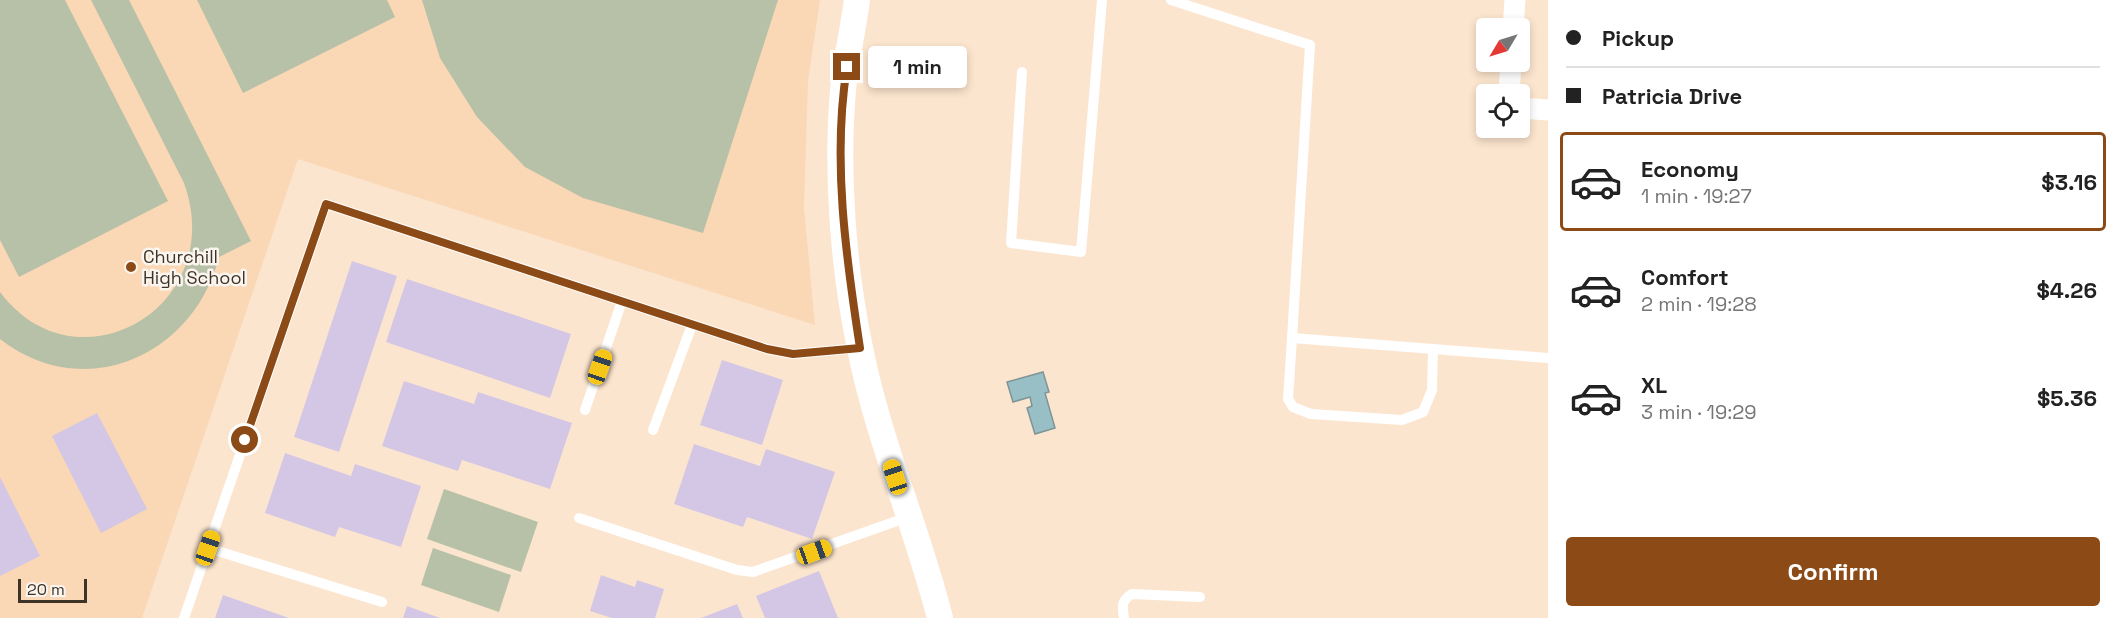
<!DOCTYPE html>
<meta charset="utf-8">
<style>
:root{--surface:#fff;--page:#f6f6f6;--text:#222;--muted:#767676;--line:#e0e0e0;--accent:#8b4a16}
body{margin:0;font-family:"Space Grotesk",sans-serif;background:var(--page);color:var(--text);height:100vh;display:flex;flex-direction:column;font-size:22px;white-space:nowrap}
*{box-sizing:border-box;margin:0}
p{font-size:20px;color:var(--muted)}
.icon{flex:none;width:33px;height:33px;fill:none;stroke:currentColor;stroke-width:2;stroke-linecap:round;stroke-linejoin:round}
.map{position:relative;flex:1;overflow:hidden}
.panel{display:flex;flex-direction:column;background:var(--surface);width:570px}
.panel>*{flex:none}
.top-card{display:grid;align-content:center;height:132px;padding:0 18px;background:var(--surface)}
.needle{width:39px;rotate:232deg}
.tools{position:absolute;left:1476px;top:18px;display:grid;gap:12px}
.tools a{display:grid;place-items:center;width:54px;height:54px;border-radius:6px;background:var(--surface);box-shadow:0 3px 9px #0003;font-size:30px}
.scale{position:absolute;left:18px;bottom:15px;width:69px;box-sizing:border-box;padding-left:6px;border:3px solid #3e3327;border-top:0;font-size:16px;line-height:21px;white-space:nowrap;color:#3e3327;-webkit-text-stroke:4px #fbf5f0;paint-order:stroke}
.end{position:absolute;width:27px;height:27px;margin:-14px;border:8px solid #8b4a16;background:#fff;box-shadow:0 0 0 3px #fff}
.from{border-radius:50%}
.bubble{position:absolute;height:42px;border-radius:6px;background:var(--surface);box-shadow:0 3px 9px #0003;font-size:20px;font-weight:700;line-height:42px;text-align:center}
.car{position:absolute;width:18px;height:36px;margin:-18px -9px;border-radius:8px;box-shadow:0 0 4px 2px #0007;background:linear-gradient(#f5c518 24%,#345 0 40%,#f5c518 0 76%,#345 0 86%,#f5c518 0)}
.top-card b{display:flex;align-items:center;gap:21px;height:57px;font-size:22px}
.top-card b+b{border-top:2px solid var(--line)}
.top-card i{width:15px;height:15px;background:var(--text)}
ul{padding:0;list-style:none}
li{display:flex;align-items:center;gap:18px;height:99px;margin:0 12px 9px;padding:0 6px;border:3px solid transparent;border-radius:6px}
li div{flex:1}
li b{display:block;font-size:22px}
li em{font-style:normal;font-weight:700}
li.active{border-color:var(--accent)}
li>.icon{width:54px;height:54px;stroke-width:1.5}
.action{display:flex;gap:12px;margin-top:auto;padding:12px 18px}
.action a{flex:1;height:69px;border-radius:6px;background:var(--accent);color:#fff;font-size:24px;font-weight:700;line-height:69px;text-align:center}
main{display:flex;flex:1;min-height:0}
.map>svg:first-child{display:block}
.built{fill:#fad7b5}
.green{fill:#b7c1a7}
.water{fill:#98bfc5;stroke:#7d9596;stroke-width:1.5}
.building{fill:#d4c7e5}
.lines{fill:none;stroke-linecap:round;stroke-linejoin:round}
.service{stroke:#fff;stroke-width:10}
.minor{stroke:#fff;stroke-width:21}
.tertiary{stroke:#fff;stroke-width:26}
.route{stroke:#8b4a16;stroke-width:8}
.poi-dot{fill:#8b4a16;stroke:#fbf5f0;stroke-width:2}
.labels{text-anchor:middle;stroke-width:5;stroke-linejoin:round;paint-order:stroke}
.poi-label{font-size:18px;fill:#3e3327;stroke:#fbf5f0;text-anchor:start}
</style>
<main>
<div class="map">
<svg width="1548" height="618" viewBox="0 0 1548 618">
<rect width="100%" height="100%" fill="#fce5ce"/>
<polygon class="built" points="0,0 820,0 808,81 804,208 815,325 298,159 142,618 0,618"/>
<g class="green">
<polygon points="0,0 65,0 168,201 19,277 0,240"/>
<path d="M91,0H129L251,241L219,257C194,355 85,405 0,339V292C76,394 229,308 184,183Z"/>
<polygon points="197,0 387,0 395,17 243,93"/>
<polygon points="422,0 778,0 703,233 583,198 525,167 477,117 440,58"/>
<polygon points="444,489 538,522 521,572 427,539"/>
<polygon points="433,548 511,575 499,612 421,585"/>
</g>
<polygon class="water" points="1043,372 1049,392 1045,393 1055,428 1035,434 1027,408 1032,406 1030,397 1013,402 1007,382"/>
<g class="building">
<polygon points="352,261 397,276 339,452 294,437"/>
<polygon points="407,279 571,334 550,398 386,342"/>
<polygon points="722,360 783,380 762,445 700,425"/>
<polygon points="404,381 474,404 478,392 572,423 550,489 462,460 458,471 382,446"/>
<polygon points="97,413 147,509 101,533 52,436"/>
<polygon points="694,444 760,466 766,449 835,472 812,539 747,517 743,527 674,504"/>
<polygon points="285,453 351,476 355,464 421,486 401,547 339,527 335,537 265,513"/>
<polygon points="0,477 40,556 0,576"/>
<polygon points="819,571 838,618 765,618 756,596"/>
<polygon points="601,575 635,587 637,580 664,589 655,618 612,618 590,611"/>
<polygon points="223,595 289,618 215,618"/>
<polygon points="737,604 743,618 701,618"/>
<polygon points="407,606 440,618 403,618"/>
</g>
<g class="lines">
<g class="service">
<polyline points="1171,0 1310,45 1292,338 1548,358"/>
<polyline points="1022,72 1011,243 1081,252 1102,0"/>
<polyline points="1292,338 1288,399 1293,407 1311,414 1402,420 1423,412 1432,390 1433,349"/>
<polyline points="585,410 622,301"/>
<polyline points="653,430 692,325"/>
<polyline points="579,518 737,570 753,572 908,517"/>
<polyline points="208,548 382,602"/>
<polyline points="184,618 326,204 767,349 793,354 859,348"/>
<path d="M1124,618C1122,606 1121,601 1132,594L1200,597"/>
</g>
<g class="minor">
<polyline points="1513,28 1515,0"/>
<polyline points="1509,94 1511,62"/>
<polyline points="1520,108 1548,110"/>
</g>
<path class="tertiary" d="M857,0C853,30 846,60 843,90C836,172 843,267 860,348C878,440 917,527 940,618"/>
</g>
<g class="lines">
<path class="route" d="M245,440L326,204L767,349L793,354L860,348C846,257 832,159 847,67"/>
</g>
<circle class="poi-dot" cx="131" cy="267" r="6"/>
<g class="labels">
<g class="poi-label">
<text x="143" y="263">Churchill<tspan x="143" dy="21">High School</tspan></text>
</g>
</g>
</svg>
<div class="tools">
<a><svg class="needle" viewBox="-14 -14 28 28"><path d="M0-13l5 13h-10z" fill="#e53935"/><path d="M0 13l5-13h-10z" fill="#767676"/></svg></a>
<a><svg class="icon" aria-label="locate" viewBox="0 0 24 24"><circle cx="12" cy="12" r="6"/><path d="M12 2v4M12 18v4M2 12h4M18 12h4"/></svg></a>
</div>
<div class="scale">20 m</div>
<i class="end from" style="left:245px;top:440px"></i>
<i class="end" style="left:847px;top:67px"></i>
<div class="bubble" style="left:868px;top:46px;width:99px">1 min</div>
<i class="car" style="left:600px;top:367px;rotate:19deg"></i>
<i class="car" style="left:895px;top:477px;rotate:342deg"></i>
<i class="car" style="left:208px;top:548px;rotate:19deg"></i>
<i class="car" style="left:814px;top:552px;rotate:70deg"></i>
</div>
<section class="panel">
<div class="top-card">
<b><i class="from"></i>Pickup</b>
<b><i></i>Patricia Drive</b>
</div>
<ul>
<li class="active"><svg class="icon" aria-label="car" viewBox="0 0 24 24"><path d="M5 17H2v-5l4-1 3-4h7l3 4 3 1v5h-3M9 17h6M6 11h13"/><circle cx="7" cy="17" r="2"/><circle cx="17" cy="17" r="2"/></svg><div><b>Economy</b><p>1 min · 19:27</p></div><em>$3.16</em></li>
<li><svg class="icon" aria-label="car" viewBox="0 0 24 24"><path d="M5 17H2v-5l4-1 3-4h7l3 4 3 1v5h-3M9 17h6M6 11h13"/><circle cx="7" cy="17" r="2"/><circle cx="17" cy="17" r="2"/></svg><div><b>Comfort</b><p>2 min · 19:28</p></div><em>$4.26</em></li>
<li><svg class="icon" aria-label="car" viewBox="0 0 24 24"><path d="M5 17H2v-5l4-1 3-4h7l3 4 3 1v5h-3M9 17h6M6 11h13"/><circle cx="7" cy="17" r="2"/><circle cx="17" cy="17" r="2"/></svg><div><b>XL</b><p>3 min · 19:29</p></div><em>$5.36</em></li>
</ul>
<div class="action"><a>Confirm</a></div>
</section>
</main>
